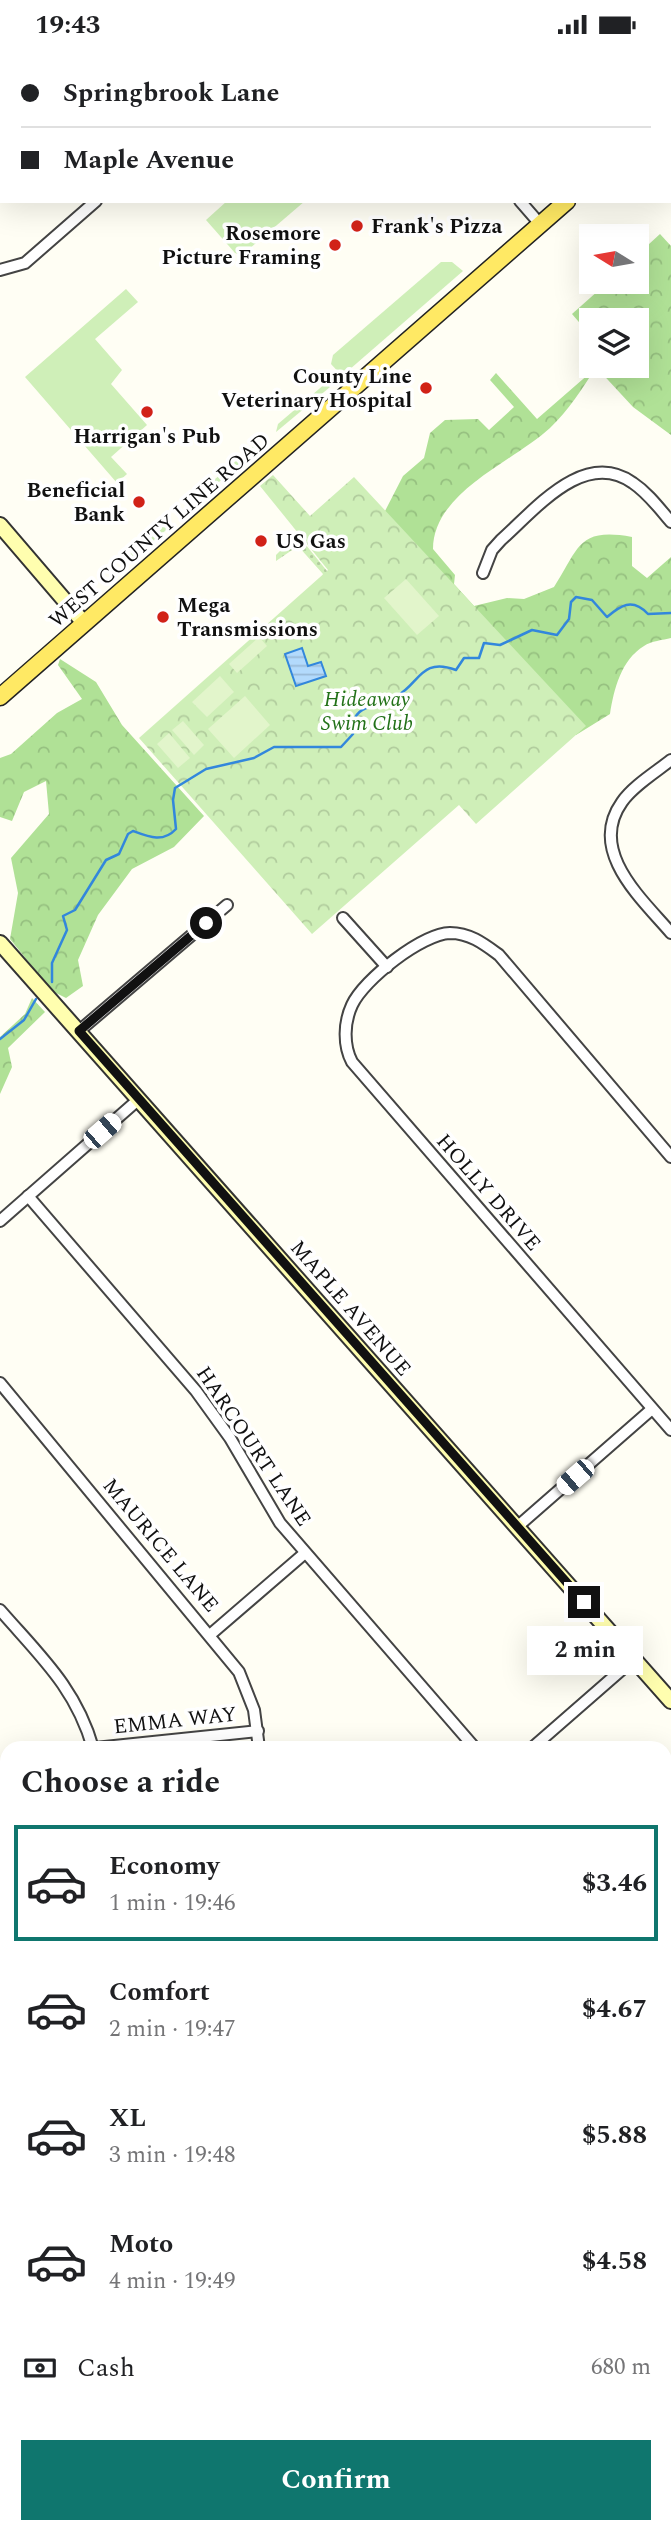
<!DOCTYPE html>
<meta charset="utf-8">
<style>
:root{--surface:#fff;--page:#f6f6f6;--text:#202124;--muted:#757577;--line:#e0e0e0;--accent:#0f766e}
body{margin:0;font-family:Spectral,serif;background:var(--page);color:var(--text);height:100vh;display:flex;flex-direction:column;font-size:26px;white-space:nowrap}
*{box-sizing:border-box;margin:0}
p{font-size:23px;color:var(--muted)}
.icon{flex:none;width:38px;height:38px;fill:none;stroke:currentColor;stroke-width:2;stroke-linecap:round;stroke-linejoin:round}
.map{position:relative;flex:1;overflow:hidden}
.details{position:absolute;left:0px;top:1692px;width:672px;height:793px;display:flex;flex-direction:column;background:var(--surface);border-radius:21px 21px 0 0;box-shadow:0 7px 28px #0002}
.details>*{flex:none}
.guide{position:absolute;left:0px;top:0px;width:672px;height:154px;box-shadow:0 7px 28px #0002;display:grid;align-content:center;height:154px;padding:0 21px;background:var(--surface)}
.needle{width:46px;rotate:281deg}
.buttons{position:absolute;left:579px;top:175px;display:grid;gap:14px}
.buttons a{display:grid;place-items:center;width:70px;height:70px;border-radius:0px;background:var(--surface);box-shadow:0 7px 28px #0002;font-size:35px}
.end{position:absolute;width:32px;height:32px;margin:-16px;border:9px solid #111;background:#fff;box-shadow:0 0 0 4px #fff}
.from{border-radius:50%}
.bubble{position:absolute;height:49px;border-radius:0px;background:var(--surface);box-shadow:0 7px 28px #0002;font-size:23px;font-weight:700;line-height:49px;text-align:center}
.car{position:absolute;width:21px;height:42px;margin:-21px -10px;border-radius:9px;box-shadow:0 0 5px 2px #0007;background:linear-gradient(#fff 24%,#345 0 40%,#fff 0 76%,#345 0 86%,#fff 0)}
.guide b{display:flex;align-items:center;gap:24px;height:66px;font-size:26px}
.guide b+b{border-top:2px solid var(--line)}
.guide i{width:18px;height:18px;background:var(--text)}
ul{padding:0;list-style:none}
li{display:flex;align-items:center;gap:21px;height:116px;margin:0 14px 10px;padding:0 7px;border:4px solid transparent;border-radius:0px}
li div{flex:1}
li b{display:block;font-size:26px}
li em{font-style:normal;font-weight:700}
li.on{border-color:var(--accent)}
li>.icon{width:63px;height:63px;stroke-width:1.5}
h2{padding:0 21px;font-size:32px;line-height:84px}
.pay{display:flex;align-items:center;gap:18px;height:77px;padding:0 21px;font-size:26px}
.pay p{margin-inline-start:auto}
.action{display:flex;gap:14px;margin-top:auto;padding:14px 21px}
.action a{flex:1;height:80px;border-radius:0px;background:var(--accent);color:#fff;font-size:28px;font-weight:700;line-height:80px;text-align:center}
.status{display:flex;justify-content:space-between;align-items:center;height:49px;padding:0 35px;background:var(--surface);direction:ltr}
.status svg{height:19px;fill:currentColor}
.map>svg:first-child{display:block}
.grass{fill:#cfefb8}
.forest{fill:url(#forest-crowns)}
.park{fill:url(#park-crowns)}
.garden{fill:url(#garden-dots)}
.pitch{fill:#e2f5cb}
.water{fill:url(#water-rules);stroke:#3287dc;stroke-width:2}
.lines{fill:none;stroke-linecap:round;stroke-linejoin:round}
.stream{stroke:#3287dc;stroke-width:2.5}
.street-casing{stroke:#444;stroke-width:14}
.secondary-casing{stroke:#333;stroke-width:18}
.primary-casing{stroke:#222;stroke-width:19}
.highway-casing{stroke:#222;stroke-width:23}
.street{stroke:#fff;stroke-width:10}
.secondary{stroke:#fffeaf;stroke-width:14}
.primary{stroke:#ffe964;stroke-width:16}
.highway{stroke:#ffb252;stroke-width:19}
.route{stroke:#111;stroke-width:9}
.poi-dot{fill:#d12218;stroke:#fff;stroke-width:2.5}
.labels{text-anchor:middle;stroke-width:7;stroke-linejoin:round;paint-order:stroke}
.poi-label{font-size:21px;font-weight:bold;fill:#111;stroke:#fff;text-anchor:start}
.street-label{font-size:21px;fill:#111;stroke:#fff}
.park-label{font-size:21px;font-style:italic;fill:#227118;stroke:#fff}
</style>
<div class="status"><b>19:43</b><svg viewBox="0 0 49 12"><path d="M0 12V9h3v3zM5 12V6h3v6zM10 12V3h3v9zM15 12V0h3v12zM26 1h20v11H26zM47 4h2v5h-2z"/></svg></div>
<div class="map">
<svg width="671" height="2484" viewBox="0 0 671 2484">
<defs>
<pattern id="forest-crowns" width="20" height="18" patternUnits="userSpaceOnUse" patternTransform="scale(1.75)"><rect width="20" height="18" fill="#b0e196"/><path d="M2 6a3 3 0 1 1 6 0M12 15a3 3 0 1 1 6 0" fill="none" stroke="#96c080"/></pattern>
<pattern id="park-crowns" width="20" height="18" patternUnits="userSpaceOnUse" patternTransform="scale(1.75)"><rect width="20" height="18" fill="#cfefb8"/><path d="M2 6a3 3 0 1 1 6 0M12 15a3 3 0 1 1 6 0" fill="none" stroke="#b1cc9d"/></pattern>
<pattern id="garden-dots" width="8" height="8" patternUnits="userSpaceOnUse" patternTransform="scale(1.75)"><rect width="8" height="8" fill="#cfefb8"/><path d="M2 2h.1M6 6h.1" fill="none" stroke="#b1cc9d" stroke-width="1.8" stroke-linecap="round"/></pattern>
<pattern id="water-rules" width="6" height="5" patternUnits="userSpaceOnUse" patternTransform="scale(1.75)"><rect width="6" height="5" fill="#b3dafc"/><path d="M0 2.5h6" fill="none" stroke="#99bad7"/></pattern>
</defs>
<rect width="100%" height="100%" fill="#fffef4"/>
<g class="grass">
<polygon points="227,152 305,152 242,206 235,204 206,171"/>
<polygon points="441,213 452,213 463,222 342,327 331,315 333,306"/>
<polygon points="126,240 138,253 95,290 122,321 111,335 147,376 111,408 127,425 117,434 25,328"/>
<polygon points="326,334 330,338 276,383 278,375"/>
<polygon points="258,393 261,397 185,462 185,456"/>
<polygon points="169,472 173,475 133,510 127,508 123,501 130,505"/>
</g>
<g class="forest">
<path d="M660,185L671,197V386L633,358L596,318C583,339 568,362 550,379C513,413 433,443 433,500L455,526L454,535L474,557L507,549L524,550L554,538C579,500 577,478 632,488V517L647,529L671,508V589C663,591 651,592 644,597C621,611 614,640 610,665L576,686L384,464L403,427L424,409L430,384L445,371L478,370L489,381L514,358L490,331L496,324L537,370L598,317H637V271H592L591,287L572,265L608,233H637V206Z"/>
<polygon points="60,610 96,633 122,676 204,767 174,798 132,820 98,866 78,911 83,937 66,949 52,942 10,890 18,844 11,809 49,765 46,732 24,743 12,772 0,768 0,709 11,705 57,664 82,650 58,616"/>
<polygon points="32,949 45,963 8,999 12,1018 0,1045 0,988 25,965"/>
<polygon points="671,2054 671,2130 665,2136 665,2060"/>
</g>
<polygon class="park" points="273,426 310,467 354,428 586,677 476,775 459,756 312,885 139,689 328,521 260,437"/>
<polygon class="garden" points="297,485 327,522 321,531 323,525 298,497 276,512 276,506"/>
<g class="pitch">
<polygon points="406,530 439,567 417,586 384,549"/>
<polygon points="259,588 267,597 237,624 229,615"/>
<polygon points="220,627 234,643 207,668 192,653"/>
<polygon points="245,647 270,676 234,709 208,680"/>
<polygon points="183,672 204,696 194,706 172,681"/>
<polygon points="169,684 190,709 178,719 157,695"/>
</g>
<polygon class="water" points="302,599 308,617 321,613 326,627 296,637 285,605"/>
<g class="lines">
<g class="stream">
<path d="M52,933V914L67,881L63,867L75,861L106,811L119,805L128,785L133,782C149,788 163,794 176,780L173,751L175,739L206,720L254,709L274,698H341L353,685C348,656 378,657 397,647C420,634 421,608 456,621L464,609H479L484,594L500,596L532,581L557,586L569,570L571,553L576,548L592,551L607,568C620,557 632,548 648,565L671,564"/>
<polyline points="0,990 24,971 36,950"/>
</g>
<g class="street-casing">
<g id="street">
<polyline points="385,0 387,2"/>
<polyline points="65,2 67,0"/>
<polyline points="265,2 267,0"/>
<polyline points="489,2 491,0"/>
<polyline points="0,59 2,58"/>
<polyline points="520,152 540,175"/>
<polyline points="0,221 25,214 96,152"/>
<path d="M483,524L492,501L501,491C535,461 584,399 633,434C648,444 659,459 671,473"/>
<path d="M671,711C656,723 633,737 622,753C587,802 642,850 671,884"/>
<polyline points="343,869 387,918"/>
<polyline points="79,982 227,856"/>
<path d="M671,1108L499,906C484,895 470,884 450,884C422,885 364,930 352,956C344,973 343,996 352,1013L671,1381"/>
<polyline points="28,1147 196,1342 230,1389 280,1474 475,1699"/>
<polyline points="0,1172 139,1050"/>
<polyline points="0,1334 239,1623 254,1661 259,1699"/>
<polyline points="517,1478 652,1360"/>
<path d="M0,1561C40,1607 76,1639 93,1699"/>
<polyline points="211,1585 305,1504"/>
<polyline points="95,1699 258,1682"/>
<polyline points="532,1699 634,1610"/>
<polyline points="665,1751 671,1746"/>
<polyline points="0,1908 7,1895"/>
<polyline points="665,1972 671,1966"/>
<polyline points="0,2014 7,2018"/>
<polyline points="665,2318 671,2310"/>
</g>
</g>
<g class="secondary-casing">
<g id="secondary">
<polyline points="0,476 84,574"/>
<polyline points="0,894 671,1652"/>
</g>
</g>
<g class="primary-casing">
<g id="primary">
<polyline points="670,61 671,60"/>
<polyline points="0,648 567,152"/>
</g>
</g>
<g class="highway-casing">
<g id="highway">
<polyline points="665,2468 671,2467"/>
<polyline points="0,2469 7,2470"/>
</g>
</g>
<use href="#street" class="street"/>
<use href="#secondary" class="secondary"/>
<use href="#primary" class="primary"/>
<use href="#highway" class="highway"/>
</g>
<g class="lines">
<polyline class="route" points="206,874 79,982 584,1553"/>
</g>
<g class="poi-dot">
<circle cx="357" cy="177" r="7"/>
<circle cx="335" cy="196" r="7"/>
<circle cx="426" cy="339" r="7"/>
<circle cx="147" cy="363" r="7"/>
<circle cx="139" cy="453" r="7"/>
<circle cx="261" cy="492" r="7"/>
<circle cx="163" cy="568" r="7"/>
</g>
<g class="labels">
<g class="poi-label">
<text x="371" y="184">Frank's Pizza</text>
<text x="321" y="191" text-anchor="end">Rosemore<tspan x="321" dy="24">Picture Framing</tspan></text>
<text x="412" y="334" text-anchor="end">County Line<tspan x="412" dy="24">Veterinary Hospital</tspan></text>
<text x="147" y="394" text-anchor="middle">Harrigan's Pub</text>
<text x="125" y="448" text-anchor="end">Beneficial<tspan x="125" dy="24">Bank</tspan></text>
<text x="275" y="499">US Gas</text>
<text x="177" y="563">Mega<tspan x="177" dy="24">Transmissions</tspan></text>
</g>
<g class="street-label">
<text transform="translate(159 481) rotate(-41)" y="7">WEST COUNTY LINE ROAD</text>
<text transform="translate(489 1143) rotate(49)" y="7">HOLLY DRIVE</text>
<text transform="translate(351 1259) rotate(49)" y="7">MAPLE AVENUE</text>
<text transform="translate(254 1397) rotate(56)" y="7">HARCOURT LANE</text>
<text transform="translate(161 1496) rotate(50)" y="7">MAURICE LANE</text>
<text transform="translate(175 1671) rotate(-6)" y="7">EMMA WAY</text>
</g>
<g class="park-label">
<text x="367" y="657">Hideaway<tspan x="367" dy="24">Swim Club</tspan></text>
</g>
</g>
</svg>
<div class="buttons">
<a><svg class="needle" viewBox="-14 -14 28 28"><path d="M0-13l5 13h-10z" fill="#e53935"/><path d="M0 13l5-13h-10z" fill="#757577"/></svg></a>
<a><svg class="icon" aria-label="layers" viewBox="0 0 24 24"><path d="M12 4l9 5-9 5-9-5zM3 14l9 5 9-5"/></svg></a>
</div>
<i class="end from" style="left:206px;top:874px"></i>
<i class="end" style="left:584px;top:1553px"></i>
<div class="bubble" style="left:527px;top:1577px;width:116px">2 min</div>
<i class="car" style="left:102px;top:1082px;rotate:49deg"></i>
<i class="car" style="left:575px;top:1428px;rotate:229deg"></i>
<div class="guide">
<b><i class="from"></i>Springbrook Lane</b>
<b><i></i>Maple Avenue</b>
</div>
<section class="details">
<h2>Choose a ride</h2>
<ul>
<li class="on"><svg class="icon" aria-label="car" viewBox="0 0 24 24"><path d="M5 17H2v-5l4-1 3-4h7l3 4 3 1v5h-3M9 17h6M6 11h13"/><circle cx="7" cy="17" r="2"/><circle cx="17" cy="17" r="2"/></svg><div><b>Economy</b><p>1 min · 19:46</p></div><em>$3.46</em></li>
<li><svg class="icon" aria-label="car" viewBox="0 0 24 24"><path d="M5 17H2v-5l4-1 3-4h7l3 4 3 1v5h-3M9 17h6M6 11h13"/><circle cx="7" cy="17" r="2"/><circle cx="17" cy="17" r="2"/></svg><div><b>Comfort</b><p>2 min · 19:47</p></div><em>$4.67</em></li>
<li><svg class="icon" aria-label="car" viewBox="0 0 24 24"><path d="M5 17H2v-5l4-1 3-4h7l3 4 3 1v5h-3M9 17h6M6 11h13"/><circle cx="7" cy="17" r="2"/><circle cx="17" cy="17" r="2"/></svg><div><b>XL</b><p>3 min · 19:48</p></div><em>$5.88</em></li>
<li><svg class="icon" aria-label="car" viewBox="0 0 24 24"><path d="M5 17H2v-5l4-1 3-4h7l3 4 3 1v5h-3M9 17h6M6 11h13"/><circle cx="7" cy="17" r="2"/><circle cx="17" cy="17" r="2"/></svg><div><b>Moto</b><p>4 min · 19:49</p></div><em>$4.58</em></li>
</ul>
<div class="pay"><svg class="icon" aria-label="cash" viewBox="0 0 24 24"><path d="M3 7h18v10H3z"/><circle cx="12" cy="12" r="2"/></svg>Cash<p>680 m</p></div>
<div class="action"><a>Confirm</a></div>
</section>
</div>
